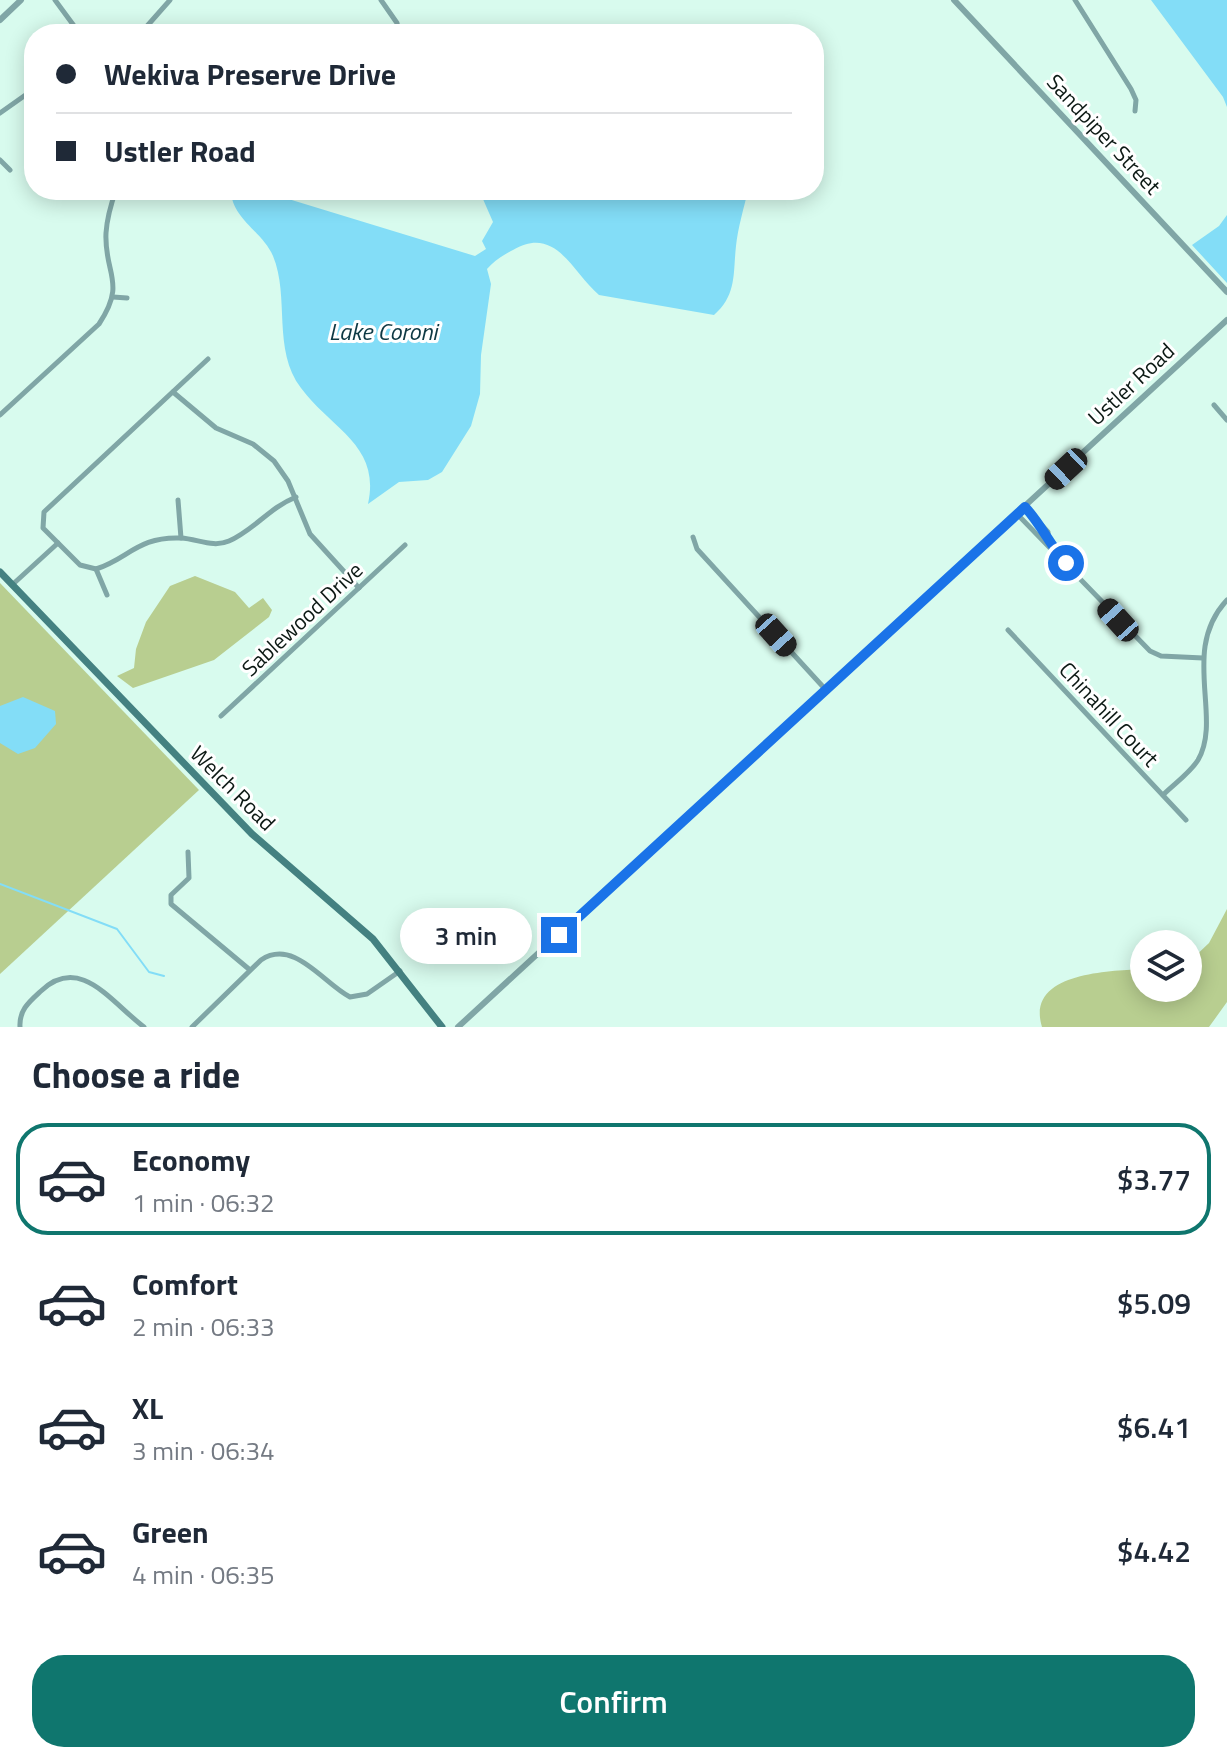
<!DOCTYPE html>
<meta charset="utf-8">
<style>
:root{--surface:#fff;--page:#f6f6f7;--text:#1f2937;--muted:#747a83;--line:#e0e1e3;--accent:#0f766e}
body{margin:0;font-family:"Titillium Web",sans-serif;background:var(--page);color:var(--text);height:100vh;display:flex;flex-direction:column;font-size:30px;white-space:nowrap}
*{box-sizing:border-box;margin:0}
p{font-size:26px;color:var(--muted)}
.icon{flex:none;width:44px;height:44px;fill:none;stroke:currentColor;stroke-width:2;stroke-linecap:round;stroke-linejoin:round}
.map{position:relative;height:1027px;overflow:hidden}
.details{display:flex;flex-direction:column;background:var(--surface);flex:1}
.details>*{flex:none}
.hud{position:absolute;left:24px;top:24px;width:800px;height:176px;border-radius:32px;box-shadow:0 4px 20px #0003;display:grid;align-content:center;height:176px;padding:0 32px;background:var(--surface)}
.controls{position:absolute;left:1130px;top:930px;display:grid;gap:16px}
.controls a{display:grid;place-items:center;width:72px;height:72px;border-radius:50%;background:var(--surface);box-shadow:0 4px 20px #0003;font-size:40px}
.end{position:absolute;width:36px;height:36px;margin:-18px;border:10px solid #1a73e8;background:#fff;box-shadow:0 0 0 4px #fff}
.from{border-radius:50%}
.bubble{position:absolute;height:56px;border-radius:28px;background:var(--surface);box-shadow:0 4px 20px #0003;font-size:26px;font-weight:600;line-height:56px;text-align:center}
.car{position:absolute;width:24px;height:48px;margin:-24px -12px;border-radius:10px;box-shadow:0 0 6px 2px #0007;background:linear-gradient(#222 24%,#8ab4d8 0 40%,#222 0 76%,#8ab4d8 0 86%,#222 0)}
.hud b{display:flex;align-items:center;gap:28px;height:76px;font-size:30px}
.hud b+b{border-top:2px solid var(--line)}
.hud i{width:20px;height:20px;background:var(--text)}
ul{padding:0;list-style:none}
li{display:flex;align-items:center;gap:24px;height:112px;margin:0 16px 12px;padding:0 16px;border:4px solid transparent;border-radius:32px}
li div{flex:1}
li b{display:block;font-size:30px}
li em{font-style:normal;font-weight:600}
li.active{border-color:var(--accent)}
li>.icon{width:72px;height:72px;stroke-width:1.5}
h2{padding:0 32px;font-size:36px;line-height:96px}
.primary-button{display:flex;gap:16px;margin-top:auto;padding:16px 32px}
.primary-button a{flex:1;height:92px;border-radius:32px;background:var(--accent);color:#fff;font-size:32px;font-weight:600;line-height:92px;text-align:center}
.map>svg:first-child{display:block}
.green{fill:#b8ce90}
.water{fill:#83ddf7}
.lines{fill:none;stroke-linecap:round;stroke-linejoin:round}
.stream{stroke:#83ddf7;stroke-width:2}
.minor{stroke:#80a6a6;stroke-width:5}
.tertiary{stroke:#80a6a6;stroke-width:6}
.secondary{stroke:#448181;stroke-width:7}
.route{stroke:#1a73e8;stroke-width:10}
.labels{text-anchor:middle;stroke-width:6;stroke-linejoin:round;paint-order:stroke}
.street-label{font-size:22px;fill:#0c1914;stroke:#fff}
.water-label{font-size:24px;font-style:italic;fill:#0e3944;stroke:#fff}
</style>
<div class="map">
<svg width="1227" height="1027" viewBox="0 0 1227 1027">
<rect width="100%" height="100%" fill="#d8fbee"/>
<g class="green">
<polygon points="195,576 235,592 249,608 263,598 272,610 269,617 214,660 133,688 117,676 134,668 136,649 146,622 170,586"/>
<polygon points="0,583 199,790 0,974"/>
<path d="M1227,909V1002L1209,1027H1042C1025,972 1110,971 1144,969V988H1188V963L1209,943Z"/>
</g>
<g class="water">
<polygon points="1151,0 1227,0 1227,107 1223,97"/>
<path d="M259,190L475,256L486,249L482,241L493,222L479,190H748C744,208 738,227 736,246C733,273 737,295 714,315L599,295C572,272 556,225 513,250C503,255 494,261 487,269L491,284L481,355L480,394L471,426L442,472L428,480L399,482L368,504C381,445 331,429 301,388C272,350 290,297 273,256C262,231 231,218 231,190Z"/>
<polygon points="1227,215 1227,283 1192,245 1219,226"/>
<polygon points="23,697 55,711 56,724 35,748 18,754 0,743 0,706"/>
</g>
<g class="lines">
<polyline class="stream" points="0,884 117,929 149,972 164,976"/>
<g class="minor">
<polyline points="55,0 80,34"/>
<polyline points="381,0 397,23 399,34"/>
<polyline points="1075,0 1131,89 1136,100 1135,111"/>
<polyline points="140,34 170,0"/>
<polyline points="410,34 412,34"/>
<polyline points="0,113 34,89"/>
<polyline points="0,160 10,170"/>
<polyline points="113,297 127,298"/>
<path d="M208,359L44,512L43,528L80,565L96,569C128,559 138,536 181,538C198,539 213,548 229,541C254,530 269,508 296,497"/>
<polyline points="173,392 216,428 253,444 274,461 288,481 310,534 359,588"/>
<polyline points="1214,405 1227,420"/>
<path d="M0,415L99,324C127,282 104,274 106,233C107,218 111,204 116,190"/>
<polyline points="178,500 181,538"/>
<polyline points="1025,507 1048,532 1049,544"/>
<polyline points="1017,514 1150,651 1161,656 1203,658"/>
<polyline points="693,537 697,549 826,690"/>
<polyline points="96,569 107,595"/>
<polyline points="12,585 58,543"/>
<polyline points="1008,630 1186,820"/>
<polyline points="221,716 405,545"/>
<path d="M1163,795C1174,784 1190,773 1198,760C1223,717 1180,650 1227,600"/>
<polyline points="188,852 189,878 171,895 171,904 250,970"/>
<path d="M20,1027C19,1010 29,1002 41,991C80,954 111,1002 144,1027"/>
<path d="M192,1027L261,960C294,938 323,983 350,997L367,994L400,971"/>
</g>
<g class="tertiary">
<polyline points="954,0 1227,292"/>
<polyline points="0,20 21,0"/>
<polyline points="458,1027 1227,320"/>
</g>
<polyline class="secondary" points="0,572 252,834 373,939 442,1027"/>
</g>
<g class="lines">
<path class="route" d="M559,935L1025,507C1043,527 1049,544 1066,563"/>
</g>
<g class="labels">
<g class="street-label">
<text transform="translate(1104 134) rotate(47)" y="8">Sandpiper Street</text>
<text transform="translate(1131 384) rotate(-43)" y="8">Ustler Road</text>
<text transform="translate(302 619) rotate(-43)" y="8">Sablewood Drive</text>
<text transform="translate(1109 714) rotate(47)" y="8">Chinahill Court</text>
<text transform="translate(233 788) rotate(45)" y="8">Welch Road</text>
</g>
<g class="water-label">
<text x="383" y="340">Lake Coroni</text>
</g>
</g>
</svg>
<div class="controls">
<a><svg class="icon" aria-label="layers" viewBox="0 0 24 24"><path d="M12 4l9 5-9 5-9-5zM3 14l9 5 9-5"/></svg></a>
</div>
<i class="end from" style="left:1066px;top:563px"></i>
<i class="end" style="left:559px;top:935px"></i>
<div class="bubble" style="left:400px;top:908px;width:132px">3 min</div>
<i class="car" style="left:1066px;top:469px;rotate:227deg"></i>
<i class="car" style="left:1118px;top:620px;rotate:318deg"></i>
<i class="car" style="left:776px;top:635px;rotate:138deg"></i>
<div class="hud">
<b><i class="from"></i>Wekiva Preserve Drive</b>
<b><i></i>Ustler Road</b>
</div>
</div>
<section class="details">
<h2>Choose a ride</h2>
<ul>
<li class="active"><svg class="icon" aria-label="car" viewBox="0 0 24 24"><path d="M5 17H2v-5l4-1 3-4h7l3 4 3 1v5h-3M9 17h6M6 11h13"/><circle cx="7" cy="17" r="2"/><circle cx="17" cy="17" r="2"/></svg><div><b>Economy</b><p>1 min · 06:32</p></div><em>$3.77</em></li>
<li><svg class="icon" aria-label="car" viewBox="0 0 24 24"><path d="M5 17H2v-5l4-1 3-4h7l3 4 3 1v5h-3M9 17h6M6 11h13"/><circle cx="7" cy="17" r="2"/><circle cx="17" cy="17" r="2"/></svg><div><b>Comfort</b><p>2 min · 06:33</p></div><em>$5.09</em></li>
<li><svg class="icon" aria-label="car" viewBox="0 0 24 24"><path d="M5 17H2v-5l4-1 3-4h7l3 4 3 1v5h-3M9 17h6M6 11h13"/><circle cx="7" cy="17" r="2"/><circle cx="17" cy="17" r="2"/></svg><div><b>XL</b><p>3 min · 06:34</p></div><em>$6.41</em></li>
<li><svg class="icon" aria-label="car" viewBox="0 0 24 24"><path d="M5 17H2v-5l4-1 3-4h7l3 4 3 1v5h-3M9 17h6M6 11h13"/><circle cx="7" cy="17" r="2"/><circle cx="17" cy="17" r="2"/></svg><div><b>Green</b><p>4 min · 06:35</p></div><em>$4.42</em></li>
</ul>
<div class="primary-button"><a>Confirm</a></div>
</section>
